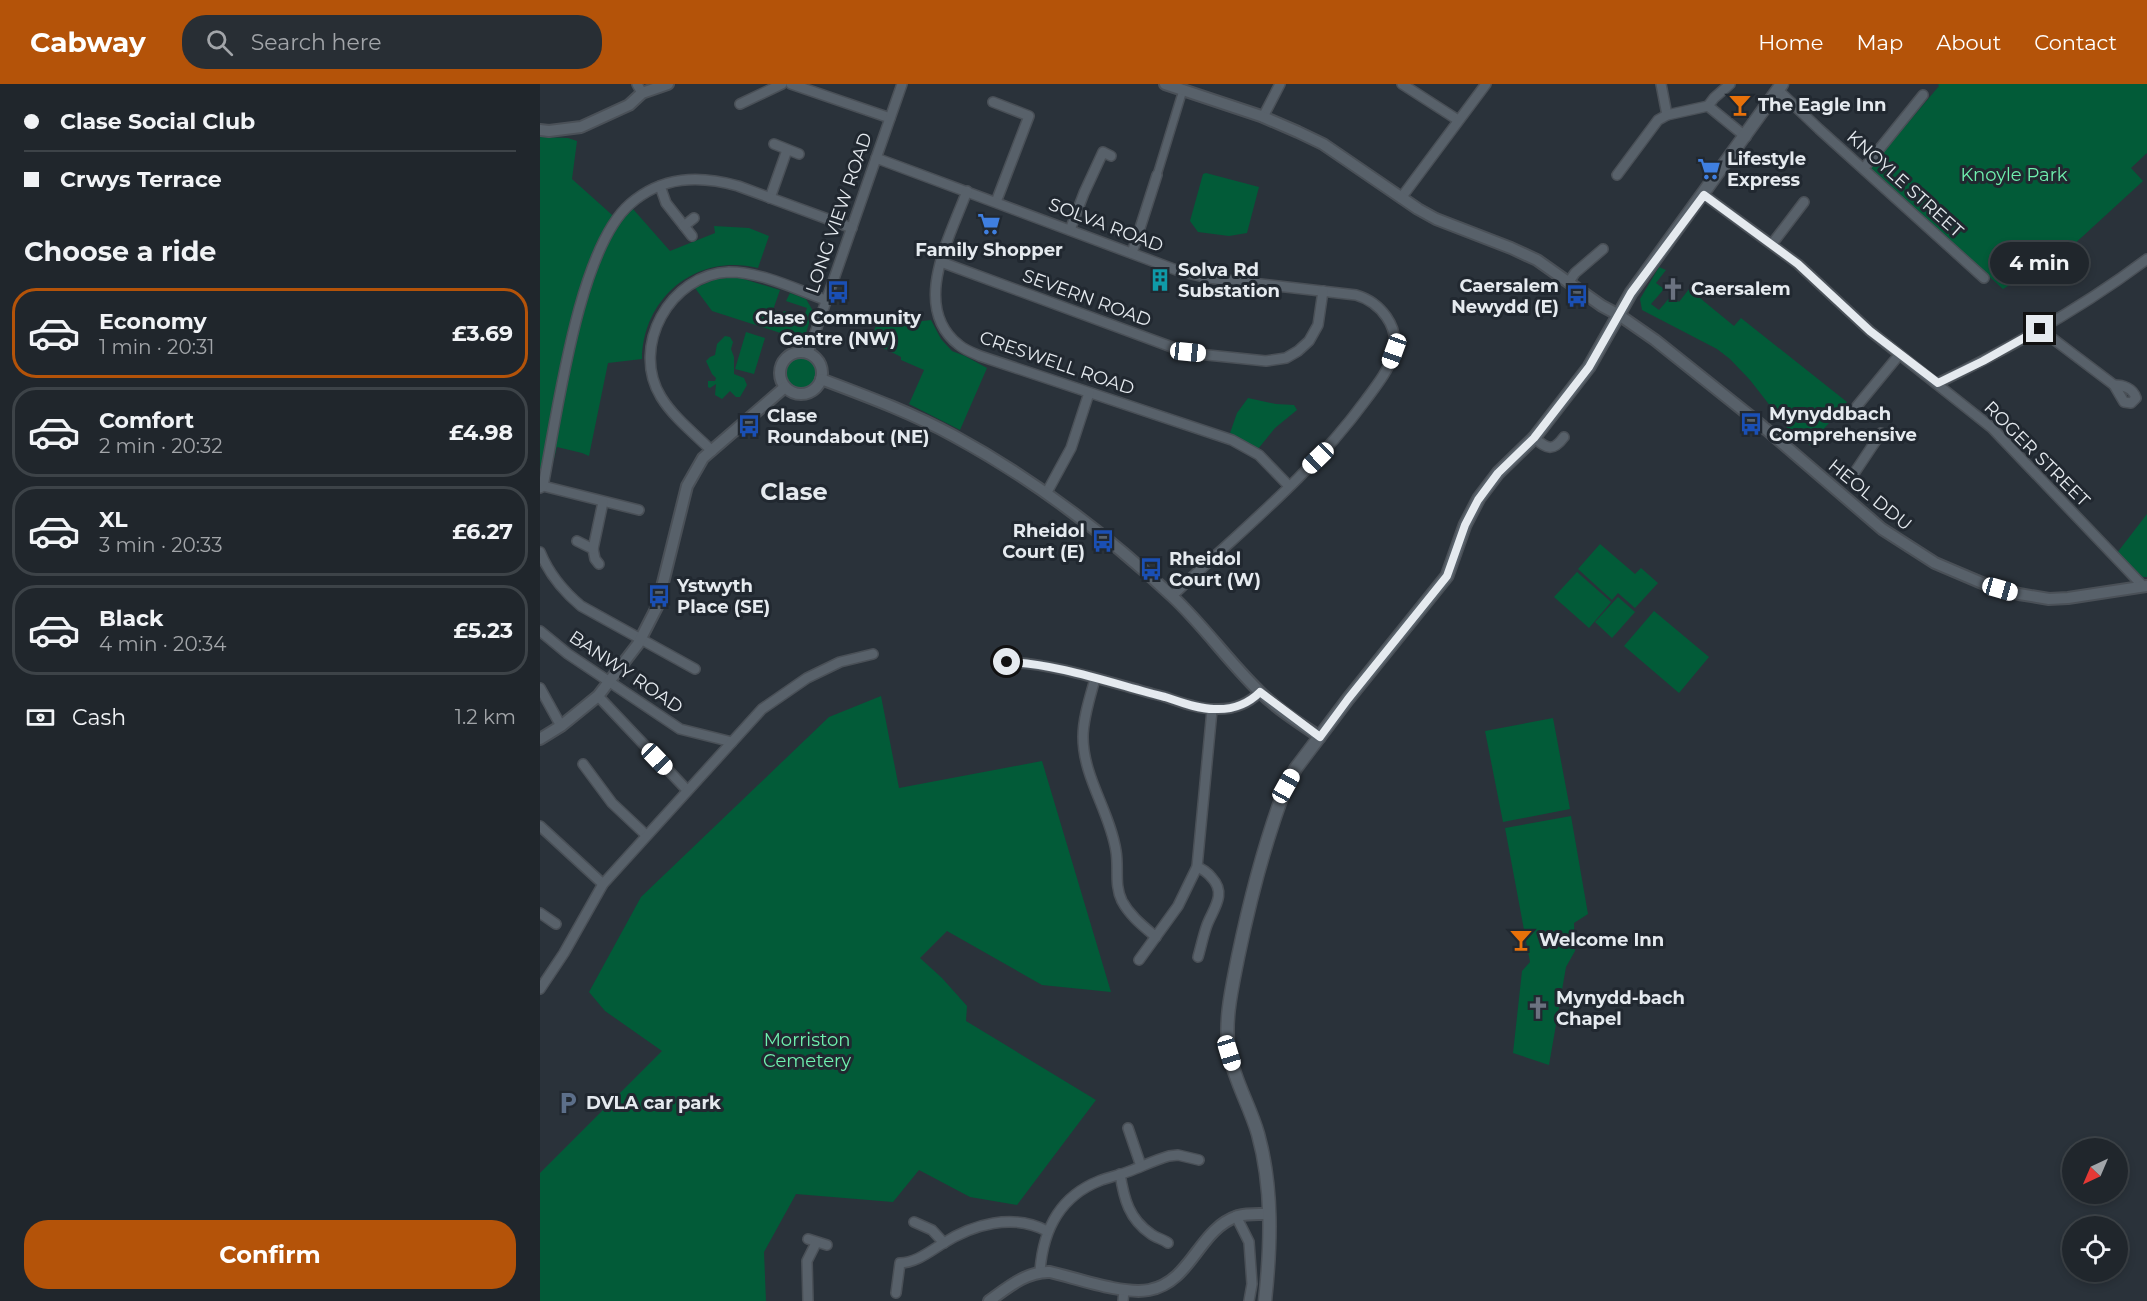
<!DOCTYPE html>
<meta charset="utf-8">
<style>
:root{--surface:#20262c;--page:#282e34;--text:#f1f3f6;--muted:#a2a5a9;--line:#3d4348;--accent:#b45309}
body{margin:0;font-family:Montserrat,sans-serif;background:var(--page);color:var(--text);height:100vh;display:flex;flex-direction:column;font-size:22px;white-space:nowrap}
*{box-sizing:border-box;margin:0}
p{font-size:20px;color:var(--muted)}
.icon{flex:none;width:33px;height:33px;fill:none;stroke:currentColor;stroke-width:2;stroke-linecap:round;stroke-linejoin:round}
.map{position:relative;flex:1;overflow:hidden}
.sheet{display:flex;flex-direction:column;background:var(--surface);width:540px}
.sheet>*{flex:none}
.guide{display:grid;align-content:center;height:132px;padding:0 24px;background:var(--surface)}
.needle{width:39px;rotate:224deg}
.buttons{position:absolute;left:1522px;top:1054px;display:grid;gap:12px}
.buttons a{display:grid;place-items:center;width:66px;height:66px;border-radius:50%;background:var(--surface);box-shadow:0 3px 9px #0003,0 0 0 2px var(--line);font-size:30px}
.end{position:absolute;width:27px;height:27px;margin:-14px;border:8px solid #e5eaef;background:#111;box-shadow:0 0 0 3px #111}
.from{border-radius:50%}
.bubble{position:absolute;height:42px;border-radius:21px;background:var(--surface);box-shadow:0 3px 9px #0003,0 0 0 2px var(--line);font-size:20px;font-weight:700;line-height:42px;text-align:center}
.car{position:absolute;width:18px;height:36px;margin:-18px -9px;border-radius:8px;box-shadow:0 0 4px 2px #0007;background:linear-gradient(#fff 24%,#345 0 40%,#fff 0 76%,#345 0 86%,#fff 0)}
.guide b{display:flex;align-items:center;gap:21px;height:57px;font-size:22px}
.guide b+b{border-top:2px solid var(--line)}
.guide i{width:15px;height:15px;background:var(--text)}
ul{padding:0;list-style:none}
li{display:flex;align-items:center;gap:18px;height:90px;margin:0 12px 9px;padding:0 12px;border:3px solid var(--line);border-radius:24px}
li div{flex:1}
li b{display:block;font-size:22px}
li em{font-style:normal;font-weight:700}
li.on{border-color:var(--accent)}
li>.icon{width:54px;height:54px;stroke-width:1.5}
h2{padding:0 24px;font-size:27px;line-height:72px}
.pay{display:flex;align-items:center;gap:15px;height:66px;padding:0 24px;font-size:22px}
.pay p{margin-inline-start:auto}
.primary-button{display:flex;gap:12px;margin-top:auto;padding:12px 24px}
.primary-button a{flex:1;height:69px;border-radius:24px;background:var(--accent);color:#fff;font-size:24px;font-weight:700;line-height:69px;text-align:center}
header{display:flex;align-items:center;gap:36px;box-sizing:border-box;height:84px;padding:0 30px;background:var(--accent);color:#fff}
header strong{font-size:28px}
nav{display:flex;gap:33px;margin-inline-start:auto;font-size:21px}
.search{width:420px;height:54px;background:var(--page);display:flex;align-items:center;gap:15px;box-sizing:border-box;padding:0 21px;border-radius:24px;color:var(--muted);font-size:22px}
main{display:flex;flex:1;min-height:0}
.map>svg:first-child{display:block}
.green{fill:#025b38}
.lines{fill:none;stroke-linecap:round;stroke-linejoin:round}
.pedestrian-casing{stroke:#4a5057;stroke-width:10}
.minor-casing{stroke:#4a5057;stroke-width:12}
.tertiary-casing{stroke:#4a5057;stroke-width:14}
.secondary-casing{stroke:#4a5057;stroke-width:15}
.pedestrian{stroke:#58616a;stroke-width:7}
.minor{stroke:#58616a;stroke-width:9}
.tertiary{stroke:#58616a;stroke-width:10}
.secondary{stroke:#58616a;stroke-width:12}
.route{stroke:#e5eaef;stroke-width:8}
.labels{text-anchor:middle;stroke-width:6;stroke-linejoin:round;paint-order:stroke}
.poi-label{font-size:18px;font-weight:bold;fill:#e5eaef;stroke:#212830;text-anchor:start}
.park-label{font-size:18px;fill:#6ff1af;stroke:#212830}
.street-label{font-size:18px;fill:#e5eaef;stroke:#212830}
.district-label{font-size:24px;font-weight:bold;fill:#e5eaef;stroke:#212830}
</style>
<header>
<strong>Cabway</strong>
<div class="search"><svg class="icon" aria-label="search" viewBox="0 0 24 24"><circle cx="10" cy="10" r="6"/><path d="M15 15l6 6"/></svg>Search here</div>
<nav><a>Home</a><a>Map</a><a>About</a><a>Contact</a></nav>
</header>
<main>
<section class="sheet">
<div class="guide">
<b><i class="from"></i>Clase Social Club</b>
<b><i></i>Crwys Terrace</b>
</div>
<h2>Choose a ride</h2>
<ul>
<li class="on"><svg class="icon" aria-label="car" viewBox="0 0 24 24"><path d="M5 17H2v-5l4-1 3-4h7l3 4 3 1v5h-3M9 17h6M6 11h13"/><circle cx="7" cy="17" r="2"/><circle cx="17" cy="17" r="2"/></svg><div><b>Economy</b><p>1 min · 20:31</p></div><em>£3.69</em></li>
<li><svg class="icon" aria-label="car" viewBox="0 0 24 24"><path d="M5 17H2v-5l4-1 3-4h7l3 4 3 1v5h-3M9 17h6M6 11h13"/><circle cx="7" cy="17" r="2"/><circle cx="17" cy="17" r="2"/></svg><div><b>Comfort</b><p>2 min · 20:32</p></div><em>£4.98</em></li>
<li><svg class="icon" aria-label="car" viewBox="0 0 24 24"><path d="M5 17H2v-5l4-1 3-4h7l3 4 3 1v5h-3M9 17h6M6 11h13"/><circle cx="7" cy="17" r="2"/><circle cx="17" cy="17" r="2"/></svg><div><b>XL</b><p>3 min · 20:33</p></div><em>£6.27</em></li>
<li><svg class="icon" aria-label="car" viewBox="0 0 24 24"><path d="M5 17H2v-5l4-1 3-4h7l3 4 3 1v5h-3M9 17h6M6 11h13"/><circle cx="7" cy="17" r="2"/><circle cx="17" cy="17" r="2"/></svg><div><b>Black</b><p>4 min · 20:34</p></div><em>£5.23</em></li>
</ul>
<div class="pay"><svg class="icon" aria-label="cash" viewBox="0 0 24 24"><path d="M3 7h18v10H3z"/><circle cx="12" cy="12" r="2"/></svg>Cash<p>1.2 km</p></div>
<div class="primary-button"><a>Confirm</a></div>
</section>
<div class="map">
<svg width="1607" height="1217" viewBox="0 0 1607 1217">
<rect width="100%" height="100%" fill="#2a323a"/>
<g class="green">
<polygon points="1398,0 1607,0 1607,69 1591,84 1603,97 1530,164 1463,205 1330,84 1399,2"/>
<path d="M0,53L28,54L37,57L32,95L80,138L93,125L130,167L175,149L174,142L209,144L229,152L218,184C157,169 103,213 102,275L68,279L49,372L42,369L17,363L8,397L0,404Z"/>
<polygon points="666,89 719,103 707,149 689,152 658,148 650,137 663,90"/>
<polygon points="1119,183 1126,186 1116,199 1124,205 1111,220 1119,226 1132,211 1139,218 1149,205 1194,242 1201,234 1307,318 1270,361 1249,346 1210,296 1190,275 1177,265 1102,226 1100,215"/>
<polygon points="197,193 240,206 233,226 242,230 244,227 264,233 267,224 246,217 250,209 266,215 273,227 265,252 259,255 172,227 155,204 176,195"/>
<polygon points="339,234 356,240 391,236 401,255 412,267 425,272 447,284 420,346 369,320 384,286 361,276 361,273 330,257"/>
<polygon points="206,248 225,254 214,290 195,285"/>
<polygon points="185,252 190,253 193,258 191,265 194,273 194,290 204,294 207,301 200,313 196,313 190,307 182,315 175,311 176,300 170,304 168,303 168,297 175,297 176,294 172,290 166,277 170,273 175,271 177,260"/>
<circle cx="261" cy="289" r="17"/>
<polygon points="708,314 736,320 754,321 757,326 735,344 718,365 690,349 697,329"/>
<polygon points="1607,430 1607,493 1603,493 1577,469"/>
<polygon points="1060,460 1095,490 1101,484 1118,499 1095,524 1078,509 1072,516 1038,485"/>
<polygon points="1037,488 1071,518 1049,544 1014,513"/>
<polygon points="1078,513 1095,528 1072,554 1055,538"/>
<polygon points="1114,527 1169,573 1139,609 1084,562"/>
<polygon points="341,612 359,704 502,677 571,908 502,901 407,847 380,874 402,894 427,922 426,937 556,1016 477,1121 430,1113 379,1086 353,1118 256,1110 224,1168 226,1217 0,1217 0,1089 122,967 65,927 49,908 101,813 289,633"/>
<polygon points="1013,634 1030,725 963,738 945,647"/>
<polygon points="1031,732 1048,830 1034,839 1035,867 1026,883 1009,981 973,969 982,887 990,878 965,744"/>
</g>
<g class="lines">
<g class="pedestrian-casing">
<polyline id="pedestrian" points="617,91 643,6"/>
</g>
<g class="minor-casing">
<g id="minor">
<polyline points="97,0 102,9"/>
<polyline points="251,0 350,34"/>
<polyline points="862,0 918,36"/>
<polyline points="1121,0 1127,31"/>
<polyline points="1238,6 1279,45 1444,194"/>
<polyline points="453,18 489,32 456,118"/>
<polyline points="200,20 242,0"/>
<polyline points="1168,22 1174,14 1190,0"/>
<polyline points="723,33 740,0"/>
<polyline points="234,60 259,70"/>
<path d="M336,74L639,187L668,194L816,211C840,218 861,243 853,270C848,288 836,302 825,317C771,391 698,449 632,512"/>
<polyline points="1324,84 1383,11"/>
<polyline points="1077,91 1118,36 1127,31 1168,22 1206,53"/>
<polyline points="120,102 126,119 152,152"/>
<path d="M427,107C410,153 370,223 419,261C425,266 433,269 440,272L692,356L719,371L749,402"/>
<polyline points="1164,111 1258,180 1330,247 1452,344 1603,502"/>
<polyline points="230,114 247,66"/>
<polyline points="861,114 946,0"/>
<polyline points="144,142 154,134"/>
<polyline points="530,146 544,109 563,68 571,72"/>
<polyline points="1232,160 1264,118"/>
<polyline points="592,169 617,91"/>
<polyline points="401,178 648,269 726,277 746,274 758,267 769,257 778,241 783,207"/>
<polyline points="1028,199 1035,189 1063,165"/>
<polyline points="1500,245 1574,301"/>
<polyline points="268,269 362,0"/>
<path d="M1398,299C1470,264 1542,224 1607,175"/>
<path d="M1574,301C1583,301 1593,304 1596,314L1591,319L1584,318Z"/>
<polyline points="1317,322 1359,271"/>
<path d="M994,354C1007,364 1012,369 1024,353"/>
<path d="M172,367C155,350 134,334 121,313C90,263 130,190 189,188C222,188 255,205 286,216"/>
<polyline points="1309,397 1341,349"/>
<polyline points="3,402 99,426"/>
<path d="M0,404L3,402C17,332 38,165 90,120C122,92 159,91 198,102L312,144"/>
<polyline points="507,408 531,364 549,309"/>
<polyline points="37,457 53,465 55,475 59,480"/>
<polyline points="53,465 63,418"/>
<path d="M0,468C9,490 23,507 41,522L155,585"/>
<polyline points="0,547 28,570 140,645 192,658"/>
<path d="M467,578C515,579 577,601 625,613C640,618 658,625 674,625C692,626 707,621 720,608"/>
<path d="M555,595C550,613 543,634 543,653C543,693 570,728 576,767C579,784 574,801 582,817C590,832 603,842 616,853"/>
<polyline points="0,604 21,642"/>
<polyline points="58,612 147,706"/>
<polyline points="43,680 72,719 106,751"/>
<polyline points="0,742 63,800"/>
<path d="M657,783C663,785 668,789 672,794C687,810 673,825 667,841C663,852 661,863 658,873"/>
<polyline points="0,829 16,840"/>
<polyline points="599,876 638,822 657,783 672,626"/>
<polyline points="0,905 24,869 63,800 222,625 267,594 300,578 333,570"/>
<polyline points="588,1044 601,1082"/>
<path d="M580,1090C584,1115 589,1135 611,1150C616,1154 623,1155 628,1159"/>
<polyline points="696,1132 709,1158 712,1200 709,1217"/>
<polyline points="374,1138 392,1146 404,1159"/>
<polyline points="268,1155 287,1161"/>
<path d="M500,1187C503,1146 519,1113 559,1097C569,1093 580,1091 590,1087C603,1082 615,1076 629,1072L638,1071L659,1076"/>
<path d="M356,1209L360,1179C375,1179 389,1168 402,1160C433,1140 473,1129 507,1147"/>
<polyline points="268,1217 267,1177 276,1159"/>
<polyline points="583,1217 584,1206"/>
</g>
</g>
<g class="tertiary-casing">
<g id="tertiary">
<polyline points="625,0 721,32 758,48 783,60 878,125 896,135 971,164 997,176 1062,222 1079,231 1115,256 1214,335 1342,445 1395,479 1442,499 1479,510 1509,515 1528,514 1607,502"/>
<polyline points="0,46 9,47 41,43 89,21 102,9 128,0"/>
<circle cx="261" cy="289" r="21"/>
<path d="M281,295C326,312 372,329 414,352C495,396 566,450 633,513C664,542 688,577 719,607C737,625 759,639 780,653"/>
<polyline points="0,655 21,642 58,612 98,560 117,523 147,402 163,374 245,303"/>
<path d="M449,1217C467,1204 487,1187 510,1188C536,1194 583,1211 609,1206C652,1198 658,1145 698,1132C708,1129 719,1130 729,1130"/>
</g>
</g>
<g class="secondary-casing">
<path id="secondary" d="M725,1217C731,1161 733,1104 718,1050C710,1022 694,996 689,968C684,936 692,904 698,873C710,815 725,757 746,702L756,684L808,615L907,492L925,441L939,414L958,389L994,354L1049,283L1091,209L1242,0"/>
</g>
<use href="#pedestrian" class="pedestrian"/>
<use href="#minor" class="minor"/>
<use href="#tertiary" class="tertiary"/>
<use href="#secondary" class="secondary"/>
</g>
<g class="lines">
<path class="route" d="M467,578C516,579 577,601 625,613C640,618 658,625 674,625C692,626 707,621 720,608L780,653L808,615L907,492L925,441L938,416L958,389L994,354L1049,283L1091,209L1164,111L1258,180L1330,247L1398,299L1443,277L1500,245"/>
</g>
<defs>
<g id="bar-bare" transform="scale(1.8)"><path d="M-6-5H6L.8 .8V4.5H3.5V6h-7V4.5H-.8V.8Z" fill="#e8710a" stroke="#212830" stroke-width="2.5" paint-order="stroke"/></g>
<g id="supermarket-bare" transform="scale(1.8)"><path d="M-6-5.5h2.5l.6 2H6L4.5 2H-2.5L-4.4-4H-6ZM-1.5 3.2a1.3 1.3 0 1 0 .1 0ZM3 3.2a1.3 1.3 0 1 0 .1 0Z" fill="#3f7fe0" stroke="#212830" stroke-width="2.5" paint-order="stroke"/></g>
<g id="building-bare" transform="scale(1.8)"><path d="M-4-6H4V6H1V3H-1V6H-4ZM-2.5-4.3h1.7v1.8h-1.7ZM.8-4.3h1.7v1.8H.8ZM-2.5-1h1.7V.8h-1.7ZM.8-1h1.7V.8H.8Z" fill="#0f9aa8" stroke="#212830" stroke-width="2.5" paint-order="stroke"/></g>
<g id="church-bare" transform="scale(1.8)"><path d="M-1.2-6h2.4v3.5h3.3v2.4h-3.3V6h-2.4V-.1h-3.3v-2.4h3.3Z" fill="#6b7280" stroke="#212830" stroke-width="2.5" paint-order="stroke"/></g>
<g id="bus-bare" transform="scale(1.8)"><path d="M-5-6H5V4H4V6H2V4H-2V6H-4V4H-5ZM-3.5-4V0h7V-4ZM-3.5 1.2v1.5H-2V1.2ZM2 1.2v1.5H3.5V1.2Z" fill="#1a4fb4" stroke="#212830" stroke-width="2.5" paint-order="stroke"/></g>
<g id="parking-bare" transform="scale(1.8)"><path d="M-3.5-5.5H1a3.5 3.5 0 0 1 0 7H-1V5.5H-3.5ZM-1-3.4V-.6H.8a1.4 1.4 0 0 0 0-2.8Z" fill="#5c6f8a" stroke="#212830" stroke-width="2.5" paint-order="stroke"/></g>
</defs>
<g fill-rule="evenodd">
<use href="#bar-bare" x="1200" y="21"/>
<use href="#supermarket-bare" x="1169" y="85"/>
<use href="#supermarket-bare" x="449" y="140"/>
<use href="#building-bare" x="620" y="196"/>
<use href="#church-bare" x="1133" y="205"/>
<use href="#bus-bare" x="298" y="208"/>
<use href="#bus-bare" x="1037" y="212"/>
<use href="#bus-bare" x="1211" y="340"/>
<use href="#bus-bare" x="209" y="342"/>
<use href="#bus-bare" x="563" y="457"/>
<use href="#bus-bare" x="611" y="485"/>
<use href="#bus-bare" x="119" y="512"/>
<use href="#bar-bare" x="981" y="856"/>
<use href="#church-bare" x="998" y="924"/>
<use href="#parking-bare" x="28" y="1019"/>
</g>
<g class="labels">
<g class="poi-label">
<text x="1218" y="27">The Eagle Inn</text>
<text x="1187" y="81">Lifestyle<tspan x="1187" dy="21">Express</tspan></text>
<text x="449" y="172" text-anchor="middle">Family Shopper</text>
<text x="638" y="192">Solva Rd<tspan x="638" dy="21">Substation</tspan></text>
<text x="1019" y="208" text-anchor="end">Caersalem<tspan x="1019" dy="21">Newydd (E)</tspan></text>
<text x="1151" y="211">Caersalem</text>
<text x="298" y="240" text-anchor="middle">Clase Community<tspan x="298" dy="21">Centre (NW)</tspan></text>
<text x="1229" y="336">Mynyddbach<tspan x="1229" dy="21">Comprehensive</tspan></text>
<text x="227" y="338">Clase<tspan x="227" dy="21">Roundabout (NE)</tspan></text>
<text x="545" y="453" text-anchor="end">Rheidol<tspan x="545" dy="21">Court (E)</tspan></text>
<text x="629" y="481">Rheidol<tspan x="629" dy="21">Court (W)</tspan></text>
<text x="137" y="508">Ystwyth<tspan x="137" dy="21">Place (SE)</tspan></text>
<text x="999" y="862">Welcome Inn</text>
<text x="1016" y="920">Mynydd-bach<tspan x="1016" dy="21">Chapel</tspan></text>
<text x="46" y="1025">DVLA car park</text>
</g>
<g class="park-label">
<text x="1474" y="97">Knoyle Park</text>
<text x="267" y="962">Morriston<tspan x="267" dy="21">Cemetery</tspan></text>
</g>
<g class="street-label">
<text transform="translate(1365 100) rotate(42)" y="6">KNOYLE STREET</text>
<text transform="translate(299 129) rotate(-71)" y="6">LONG VIEW ROAD</text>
<text transform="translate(566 141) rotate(21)" y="6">SOLVA ROAD</text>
<text transform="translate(547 214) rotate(20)" y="6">SEVERN ROAD</text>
<text transform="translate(517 279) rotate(19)" y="6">CRESWELL ROAD</text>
<text transform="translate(1497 370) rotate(45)" y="6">ROGER STREET</text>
<text transform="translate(1330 411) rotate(39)" y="6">HEOL DDU</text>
<text transform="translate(86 588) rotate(34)" y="6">BANWY ROAD</text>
</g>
<g class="district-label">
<text x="254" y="416">Clase</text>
</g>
</g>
</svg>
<div class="buttons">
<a><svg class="needle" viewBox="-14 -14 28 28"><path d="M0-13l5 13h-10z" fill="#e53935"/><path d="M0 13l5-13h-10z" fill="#a2a5a9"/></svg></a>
<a><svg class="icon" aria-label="locate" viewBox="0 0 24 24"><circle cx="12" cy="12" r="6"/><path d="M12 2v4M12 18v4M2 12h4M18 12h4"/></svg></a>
</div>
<i class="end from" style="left:467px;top:578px"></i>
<i class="end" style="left:1500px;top:245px"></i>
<div class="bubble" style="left:1450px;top:158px;width:99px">4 min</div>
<i class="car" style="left:854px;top:267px;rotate:200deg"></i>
<i class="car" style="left:648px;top:268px;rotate:96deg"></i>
<i class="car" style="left:778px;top:374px;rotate:226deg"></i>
<i class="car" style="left:1460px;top:505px;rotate:106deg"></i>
<i class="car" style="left:117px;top:675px;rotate:136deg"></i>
<i class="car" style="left:746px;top:702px;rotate:29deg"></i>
<i class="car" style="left:689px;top:969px;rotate:163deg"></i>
</div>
</main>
